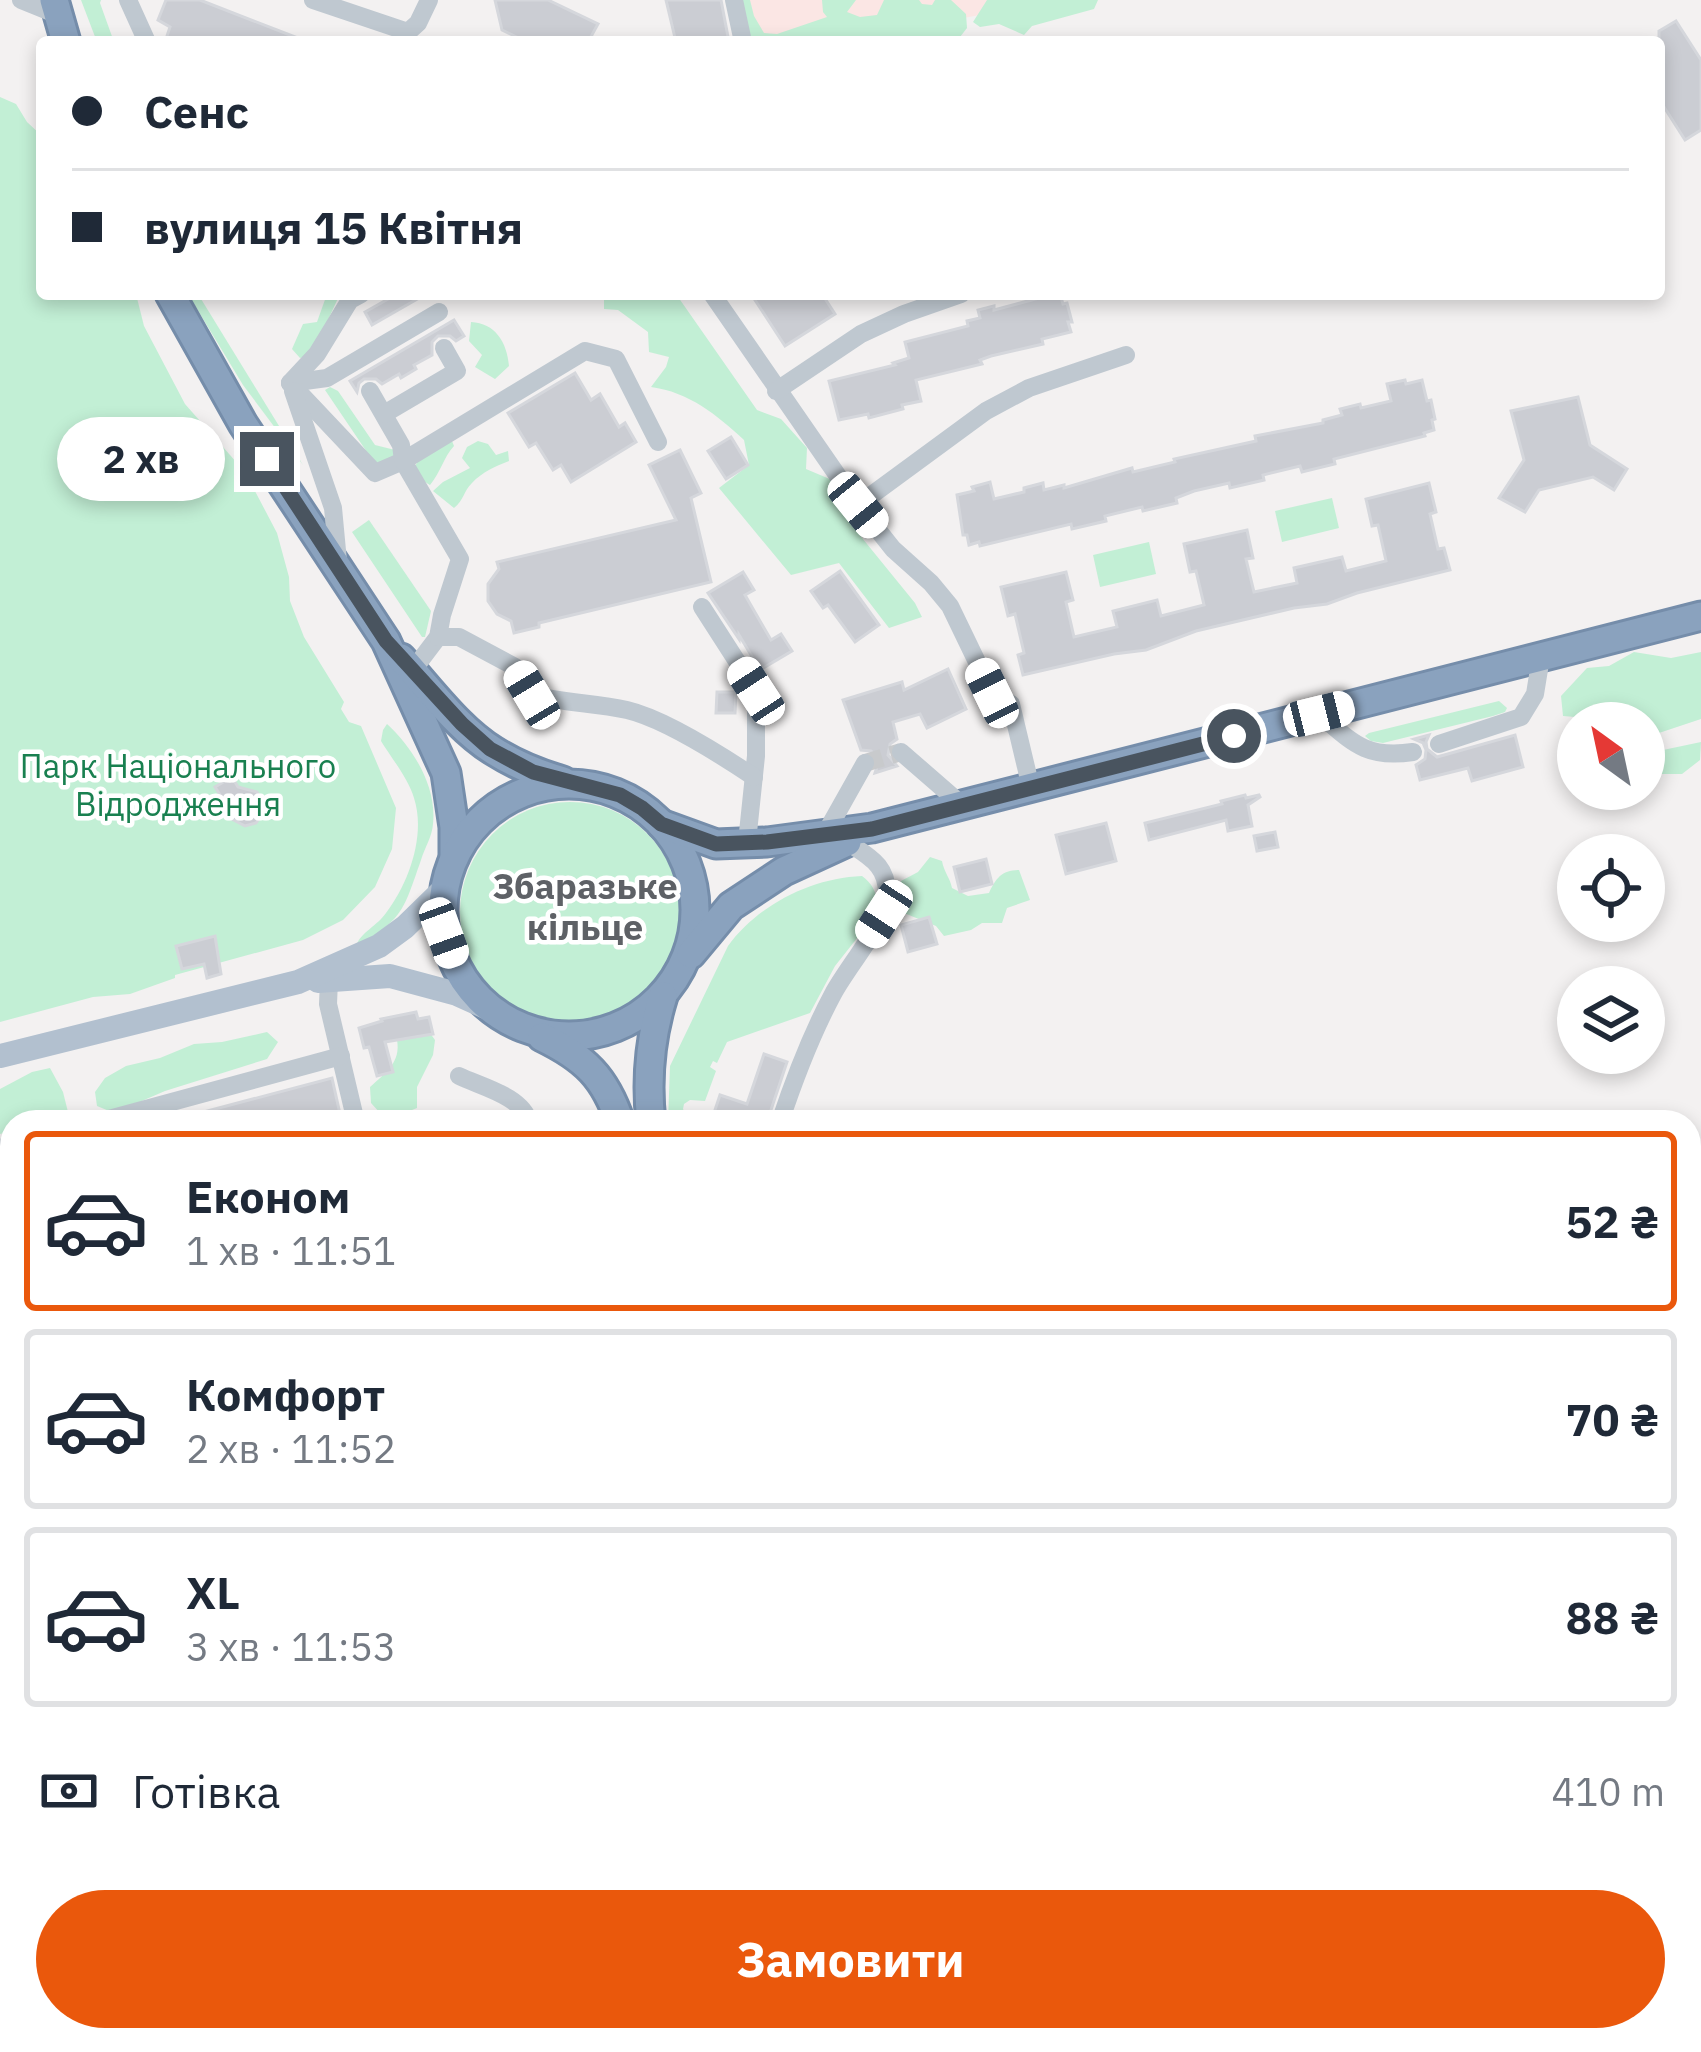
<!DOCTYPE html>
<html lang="uk">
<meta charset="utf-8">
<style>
:root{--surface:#fff;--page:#f2f2f3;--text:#1f2937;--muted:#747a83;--line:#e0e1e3;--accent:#ea580c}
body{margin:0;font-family:"IBM Plex Sans",sans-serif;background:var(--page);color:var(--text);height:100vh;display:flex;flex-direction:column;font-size:45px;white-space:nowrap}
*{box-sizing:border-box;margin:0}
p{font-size:39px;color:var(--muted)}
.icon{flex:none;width:66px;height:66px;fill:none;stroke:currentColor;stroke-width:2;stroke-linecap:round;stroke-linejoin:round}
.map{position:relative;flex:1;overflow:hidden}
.side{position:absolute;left:0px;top:1110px;width:1701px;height:942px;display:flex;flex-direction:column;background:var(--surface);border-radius:36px 36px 0 0;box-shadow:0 6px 18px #0003}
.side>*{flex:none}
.guide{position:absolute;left:36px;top:36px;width:1629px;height:264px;border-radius:12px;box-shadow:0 6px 18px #0003;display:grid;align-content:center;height:264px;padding:0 36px;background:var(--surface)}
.needle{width:78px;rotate:327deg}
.fabs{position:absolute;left:1557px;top:702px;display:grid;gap:24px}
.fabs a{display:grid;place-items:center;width:108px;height:108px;border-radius:50%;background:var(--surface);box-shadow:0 6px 18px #0003;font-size:60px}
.end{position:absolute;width:54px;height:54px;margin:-27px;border:15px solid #49545f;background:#fff;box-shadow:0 0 0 6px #fff}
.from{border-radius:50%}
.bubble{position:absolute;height:84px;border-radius:42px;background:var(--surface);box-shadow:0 6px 18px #0003;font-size:39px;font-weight:700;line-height:84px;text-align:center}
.car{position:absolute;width:36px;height:72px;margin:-36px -18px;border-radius:15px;box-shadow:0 0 9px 3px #0007;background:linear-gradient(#fff 24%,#345 0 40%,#fff 0 76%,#345 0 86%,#fff 0)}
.guide b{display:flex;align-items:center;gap:42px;height:114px;font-size:45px}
.guide b+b{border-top:3px solid var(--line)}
.guide i{width:30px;height:30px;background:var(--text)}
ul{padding:21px 0 0;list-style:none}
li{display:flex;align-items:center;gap:36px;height:180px;margin:0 24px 18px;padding:0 12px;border:6px solid var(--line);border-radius:12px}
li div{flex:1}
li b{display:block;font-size:45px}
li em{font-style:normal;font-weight:700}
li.current{border-color:var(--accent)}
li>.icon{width:108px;height:108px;stroke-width:1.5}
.pay{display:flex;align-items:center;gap:30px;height:132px;padding:0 36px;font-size:45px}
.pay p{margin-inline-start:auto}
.primary-button{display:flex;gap:24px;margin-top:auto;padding:24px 36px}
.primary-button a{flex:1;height:138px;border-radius:72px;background:var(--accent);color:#fff;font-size:48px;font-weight:700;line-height:138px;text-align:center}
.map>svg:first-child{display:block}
.education{fill:#e4e2e3}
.medical{fill:#fbe6e4}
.green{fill:#c2efd5}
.building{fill:#cbcdd3;stroke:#d5d7dc;stroke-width:3}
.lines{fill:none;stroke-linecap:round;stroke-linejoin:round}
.minor-tunnel{stroke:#c8cacc;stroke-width:18;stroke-dasharray:18 9;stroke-linecap:butt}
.highway-casing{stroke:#758daa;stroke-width:33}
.minor{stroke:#bfc8d0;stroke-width:18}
.major{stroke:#b2c0cf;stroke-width:24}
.highway{stroke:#8aa2be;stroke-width:27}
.route{stroke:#49545f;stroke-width:15}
.labels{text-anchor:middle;stroke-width:9;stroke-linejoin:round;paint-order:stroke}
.park-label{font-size:33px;fill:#198050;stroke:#fff}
.neighbourhood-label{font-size:36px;font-weight:bold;fill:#5e6166;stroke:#fff}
</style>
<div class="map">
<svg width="1701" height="2052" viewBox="0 0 1701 2052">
<rect width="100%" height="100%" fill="#f3f1f1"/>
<g class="education">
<polygon points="12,1851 12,2040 299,2040 302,2052 0,2052 0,1854"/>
<polygon points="341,2040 618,2040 621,2052 344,2052"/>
</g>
<polygon class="medical" points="743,0 1064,0 828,42 752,42"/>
<g class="green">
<polygon points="81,0 101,0 100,3 114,42 97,42"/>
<polygon points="729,0 750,0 754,16 764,33 777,34 827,17 823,12 822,0 856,0 847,12 860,17 877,15 884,0 919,0 922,4 932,5 935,0 951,0 966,14 967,28 960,37 943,42 744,42"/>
<polygon points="987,0 1098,0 1094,9 1032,26 1024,35 999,24 980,27 973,22"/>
<polygon points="0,97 16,104 27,122 42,136 42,294 136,294 144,326 185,404 245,472 277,533 289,577 290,601 304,637 344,702 341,709 349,722 361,726 396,808 392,849 375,887 343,920 303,940 175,975 175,978 130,994 93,997 0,1022"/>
<polygon points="188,294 198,294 303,465 243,385"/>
<polygon points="327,294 340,294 320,337 307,356 300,358 292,349 303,324 317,322"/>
<path d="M604,294H676L757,410L781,419L807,448L806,469L851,488L832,501L915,603L922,617L889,628L839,563L791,575L719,488L749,465L744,440C717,415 689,392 651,387L666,367L669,357L649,352L648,332L618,310L604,309Z"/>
<path d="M471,322C495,323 507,342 509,366L495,379L475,367L482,355L469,341Z"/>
<polygon points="330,387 338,391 375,445 395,450 397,455 383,466 373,461 325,390"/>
<path d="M452,441L454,446C443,458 441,472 430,485L413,475C417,452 432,448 452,441Z"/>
<path d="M478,441L488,444L496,455L508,451L509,461C496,466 482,472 472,483C463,492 464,500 454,508L433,491L443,482L470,468L462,458L467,447Z"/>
<polygon points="1332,498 1339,528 1282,542 1275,511"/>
<polygon points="369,520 431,611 425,637 422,637 352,532"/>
<polygon points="1149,542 1156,574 1100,587 1093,555"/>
<polygon points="1634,652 1671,658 1701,652 1701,719 1644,738 1644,723 1585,723 1575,717 1563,716 1561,696 1587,668 1609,666"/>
<polygon points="1499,701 1507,708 1505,712 1493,716 1383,743 1371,741 1365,736 1369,733"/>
<path d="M387,724C414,749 437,787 433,824C432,837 425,847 421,860C404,908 404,920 356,946C361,932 377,926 386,913C409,883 426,835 414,798C408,778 392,759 381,741L383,730Z"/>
<polygon points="1701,742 1700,760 1682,774 1659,774 1656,756 1663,750"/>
<circle cx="570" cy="912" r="110"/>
<path d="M930,857L942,861C944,872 950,878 952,888L968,896L989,893C996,878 1002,870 1019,870L1030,900L1007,908L1002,923H982L971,930L944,936L936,926L904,913L901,881L918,872Z"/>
<path d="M862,876C877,887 880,901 873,918L835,966L810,1013L727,1042L717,1063L713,1061L710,1067L716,1071L705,1101L690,1100L684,1104L683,1109L690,1122H668L670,1066L728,946C758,905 811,878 862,876Z"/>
<path d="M427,1029L435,1040L433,1055L417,1087V1108L397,1116L381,1114L371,1103L370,1087C386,1073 401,1062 397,1040Z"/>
<polygon points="267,1032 278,1042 267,1059 165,1091 114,1113 97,1106 95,1092 105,1078 126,1066 160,1058 194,1044 222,1042"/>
<polygon points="50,1068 63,1092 68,1112 60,1122 12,1122 12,1131 0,1134 0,1089 32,1072"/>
<polygon points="2,1231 12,1234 12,1301 0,1308 0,1233"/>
<polygon points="0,1573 12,1595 6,1618 12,1627 12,1917 0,1923"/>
<polygon points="286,2040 373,2040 373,2047 367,2052 293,2052"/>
<polygon points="397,2040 456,2040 465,2052 392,2052"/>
<polygon points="477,2040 570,2040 553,2052 535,2046 522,2050"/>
</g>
<g class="building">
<polygon points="166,0 200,0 308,42 165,42 170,27 158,20"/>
<polygon points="495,0 548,0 598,24 588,42 527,42 502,30"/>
<polygon points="666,0 721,0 729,42 676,42"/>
<polygon points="1676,21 1701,60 1701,130 1685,140 1659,99 1659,31"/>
<polygon points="397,294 426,294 372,325 365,312"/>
<polygon points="751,294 822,294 835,314 785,346"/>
<polygon points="1054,294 1060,294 1063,304 1067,303 1072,322 1068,322 1071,332 1042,339 1043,344 991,356 980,360 982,364 916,380 921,401 902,405 903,409 869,418 868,414 839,420 829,381 895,365 893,363 909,358 905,342 968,326 967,321 980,318 978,310 994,306 994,310"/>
<polygon points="454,320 464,336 456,341 450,336 438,336 432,342 432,355 414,365 416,369 401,378 399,374 382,384 376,379 364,379 359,383 357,392 350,381"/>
<polygon points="575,373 591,400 600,394 619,427 625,423 636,442 571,482 561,465 553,470 536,443 529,447 508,413"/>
<polygon points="1405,380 1406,384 1422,380 1427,401 1431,400 1435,419 1432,420 1434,430 1424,433 1425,436 1334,459 1335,464 1302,472 1300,466 1263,475 1264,480 1230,488 1229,483 1194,491 1176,498 1177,503 1143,511 1142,507 1105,516 1106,521 1072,529 1071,524 980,546 979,542 969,545 967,535 963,535 957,495 974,491 972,487 990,482 994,499 1024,492 1024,488 1043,483 1044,490 1064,485 1064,488 1132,468 1133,472 1175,462 1174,459 1256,441 1255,436 1323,423 1323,420 1342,415 1340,409 1360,404 1361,408 1391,401 1387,384"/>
<polygon points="1578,397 1590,445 1627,469 1614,490 1593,477 1539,490 1525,512 1499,498 1524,460 1511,411"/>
<polygon points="731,437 748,465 726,479 708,451"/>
<polygon points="680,450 701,493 691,498 711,582 539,623 539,627 514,633 511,621 497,614 488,601 488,584 499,569 497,562 676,520 649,465"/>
<polygon points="1429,483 1436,512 1430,514 1438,549 1444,548 1450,570 1357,593 1327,604 1294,608 1196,631 1146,650 1114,654 1023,675 1018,655 1024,653 1015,614 1008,616 1001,587 1066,572 1073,600 1066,602 1074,637 1117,627 1113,611 1157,600 1161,616 1204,605 1196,571 1190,572 1184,544 1247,530 1253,558 1246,559 1254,592 1297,583 1294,568 1342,557 1346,571 1386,561 1378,525 1372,526 1366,499"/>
<polygon points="840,571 879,625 855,642 828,605 823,608 811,591"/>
<polygon points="743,572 754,590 745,595 771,640 781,634 792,651 760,670 739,635 739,639 708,593"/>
<polygon points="948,669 966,709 927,728 920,714 893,722 897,739 890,744 888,755 897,766 875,773 878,764 877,757 871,751 861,750 843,700 902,682 904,690"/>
<polygon points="717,692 736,692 735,713 716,713"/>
<polygon points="1429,735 1426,742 1427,749 1437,757 1515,735 1523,767 1472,781 1468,768 1420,780 1416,765 1425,759 1426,750 1423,743 1414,739"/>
<polygon points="232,777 238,787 257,792 263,803 263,813 256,823 245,826 228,817 226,804 215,787"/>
<polygon points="1245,795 1246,798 1259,795 1260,797 1248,805 1252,826 1228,831 1226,820 1149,840 1145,823 1222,804 1221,801"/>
<polygon points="1106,823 1116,861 1066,874 1056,835"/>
<polygon points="1275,832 1278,847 1257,851 1254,836"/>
<polygon points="986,859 992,884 960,892 954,867"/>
<polygon points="929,917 937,944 908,952 901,925"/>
<polygon points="215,936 221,974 207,978 204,964 182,969 176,946"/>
<polygon points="416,1012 418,1019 429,1017 433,1034 385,1042 393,1072 377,1076 369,1047 364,1048 359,1028 382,1021 381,1019"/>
<polygon points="764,1054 787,1062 767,1122 711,1122 720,1095 747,1104"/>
<polygon points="332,1078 340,1114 324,1119 325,1122 185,1122 185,1117"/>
</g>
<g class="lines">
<polyline class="minor-tunnel" points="865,763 901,752"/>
<g class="highway-casing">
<g id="highway">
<polyline points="54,0 66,42"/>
<polyline points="170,294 243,424 386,641 446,773 454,827 454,858"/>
<path d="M401,658C429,688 458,729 494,751C516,765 539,774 563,781"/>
<circle cx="569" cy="910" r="126"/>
<polyline points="661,824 716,844 767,842 872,828 1701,616"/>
<polyline points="691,954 731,906 784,871 847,842"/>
<path d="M542,1037C585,1058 605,1077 620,1122"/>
<path d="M651,1122C646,1078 650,1038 663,996"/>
<polyline points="864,2040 867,2052"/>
</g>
</g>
<g class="minor">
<polyline points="21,0 58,15"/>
<polyline points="128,0 147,42"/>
<polyline points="313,0 408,32 418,23 429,0"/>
<polyline points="734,0 743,42"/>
<polyline points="712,294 858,505 893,549 931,583 950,606 992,693 1011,704 1031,788"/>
<polyline points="290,383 375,473 403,461 460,559 442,615 438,637 413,670"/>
<polyline points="290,383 327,378 439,312"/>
<polyline points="290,383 317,354 350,300 361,294"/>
<polyline points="293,391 333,508 338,561"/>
<polyline points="370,391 401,445 403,461 585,351 616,359 658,442"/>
<polyline points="776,391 861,334 904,314 961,294"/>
<polyline points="384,414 457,371 444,348"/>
<polyline points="858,505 986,411 1029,388 1126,355"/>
<polyline points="702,607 756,691 756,756 747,842"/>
<path d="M438,637H459L515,667L532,695C564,703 595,703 627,710C665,719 721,755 754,777"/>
<path d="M1319,714C1353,743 1366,759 1413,752"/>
<polyline points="1439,744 1521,717 1535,694 1541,657"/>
<polyline points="901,752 962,805"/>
<polyline points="824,836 865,763"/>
<polyline points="329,980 328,1004 356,1122"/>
<path d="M459,1076C482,1087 522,1096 529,1122"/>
<polyline points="98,1122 341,1056"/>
<path d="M780,1122C795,1077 811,1035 833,994C846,969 886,922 887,898C889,866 870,857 847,842"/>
<polyline points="0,1148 12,1145"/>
<polyline points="0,1289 12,1285"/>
<polyline points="0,1431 12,1473"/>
<polyline points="0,1526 12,1507"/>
<polyline points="0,1543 12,1587"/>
<polyline points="0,1840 12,1835"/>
<polyline points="69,2040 72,2052"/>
<polyline points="288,2040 291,2052"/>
<polyline points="335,2040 338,2052"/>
<polyline points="634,2040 638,2052"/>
<polyline points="696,2040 700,2052"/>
</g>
<g class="major">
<polyline points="318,981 390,976 457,994 488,1008"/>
<polyline points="0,1056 298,982 379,946 405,927 444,889"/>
</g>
<use href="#highway" class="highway"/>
</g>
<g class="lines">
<polyline class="route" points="267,459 386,641 462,724 490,749 533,772 620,795 642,808 661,824 716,844 767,842 872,829 1234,736"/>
</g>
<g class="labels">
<g class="park-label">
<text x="178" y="778">Парк Національного<tspan x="178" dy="38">Відродження</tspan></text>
</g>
<g class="neighbourhood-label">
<text x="585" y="899">Збаразьке<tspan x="585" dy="41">кільце</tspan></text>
</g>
</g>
</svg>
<div class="fabs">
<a><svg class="needle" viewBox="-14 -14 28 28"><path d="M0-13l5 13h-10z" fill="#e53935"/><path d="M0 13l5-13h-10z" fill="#747a83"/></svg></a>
<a><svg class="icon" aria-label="locate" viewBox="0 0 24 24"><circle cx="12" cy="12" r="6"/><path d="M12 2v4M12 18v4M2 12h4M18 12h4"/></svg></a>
<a><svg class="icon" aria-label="layers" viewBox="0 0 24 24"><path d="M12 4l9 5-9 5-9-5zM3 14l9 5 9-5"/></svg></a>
</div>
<i class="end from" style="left:1234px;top:736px"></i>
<i class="end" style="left:267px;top:459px"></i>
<div class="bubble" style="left:57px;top:417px;width:168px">2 хв</div>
<i class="car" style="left:858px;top:505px;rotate:141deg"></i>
<i class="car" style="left:756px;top:691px;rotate:327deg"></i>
<i class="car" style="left:992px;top:693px;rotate:334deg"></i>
<i class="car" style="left:532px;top:695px;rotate:329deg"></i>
<i class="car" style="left:1319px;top:714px;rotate:76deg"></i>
<i class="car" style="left:884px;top:914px;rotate:213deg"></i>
<i class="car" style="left:444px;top:933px;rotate:160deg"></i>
<div class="guide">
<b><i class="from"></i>Сенс</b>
<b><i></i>вулиця 15 Квітня</b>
</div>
<section class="side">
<ul>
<li class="current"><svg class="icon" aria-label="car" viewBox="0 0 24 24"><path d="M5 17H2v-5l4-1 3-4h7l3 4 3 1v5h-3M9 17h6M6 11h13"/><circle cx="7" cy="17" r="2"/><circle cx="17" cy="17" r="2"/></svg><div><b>Економ</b><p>1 хв · 11:51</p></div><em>52 ₴</em></li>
<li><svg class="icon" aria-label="car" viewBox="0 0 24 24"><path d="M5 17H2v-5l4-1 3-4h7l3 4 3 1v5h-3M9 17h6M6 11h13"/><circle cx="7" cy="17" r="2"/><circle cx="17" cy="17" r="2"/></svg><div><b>Комфорт</b><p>2 хв · 11:52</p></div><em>70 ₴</em></li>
<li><svg class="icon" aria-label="car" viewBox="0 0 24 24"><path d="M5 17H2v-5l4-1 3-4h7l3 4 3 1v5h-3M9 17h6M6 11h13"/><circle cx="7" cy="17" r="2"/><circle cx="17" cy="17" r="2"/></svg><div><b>XL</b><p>3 хв · 11:53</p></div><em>88 ₴</em></li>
</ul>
<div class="pay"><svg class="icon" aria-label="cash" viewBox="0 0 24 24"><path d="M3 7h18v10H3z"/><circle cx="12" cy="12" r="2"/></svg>Готівка<p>410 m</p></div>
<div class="primary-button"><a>Замовити</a></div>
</section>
</div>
